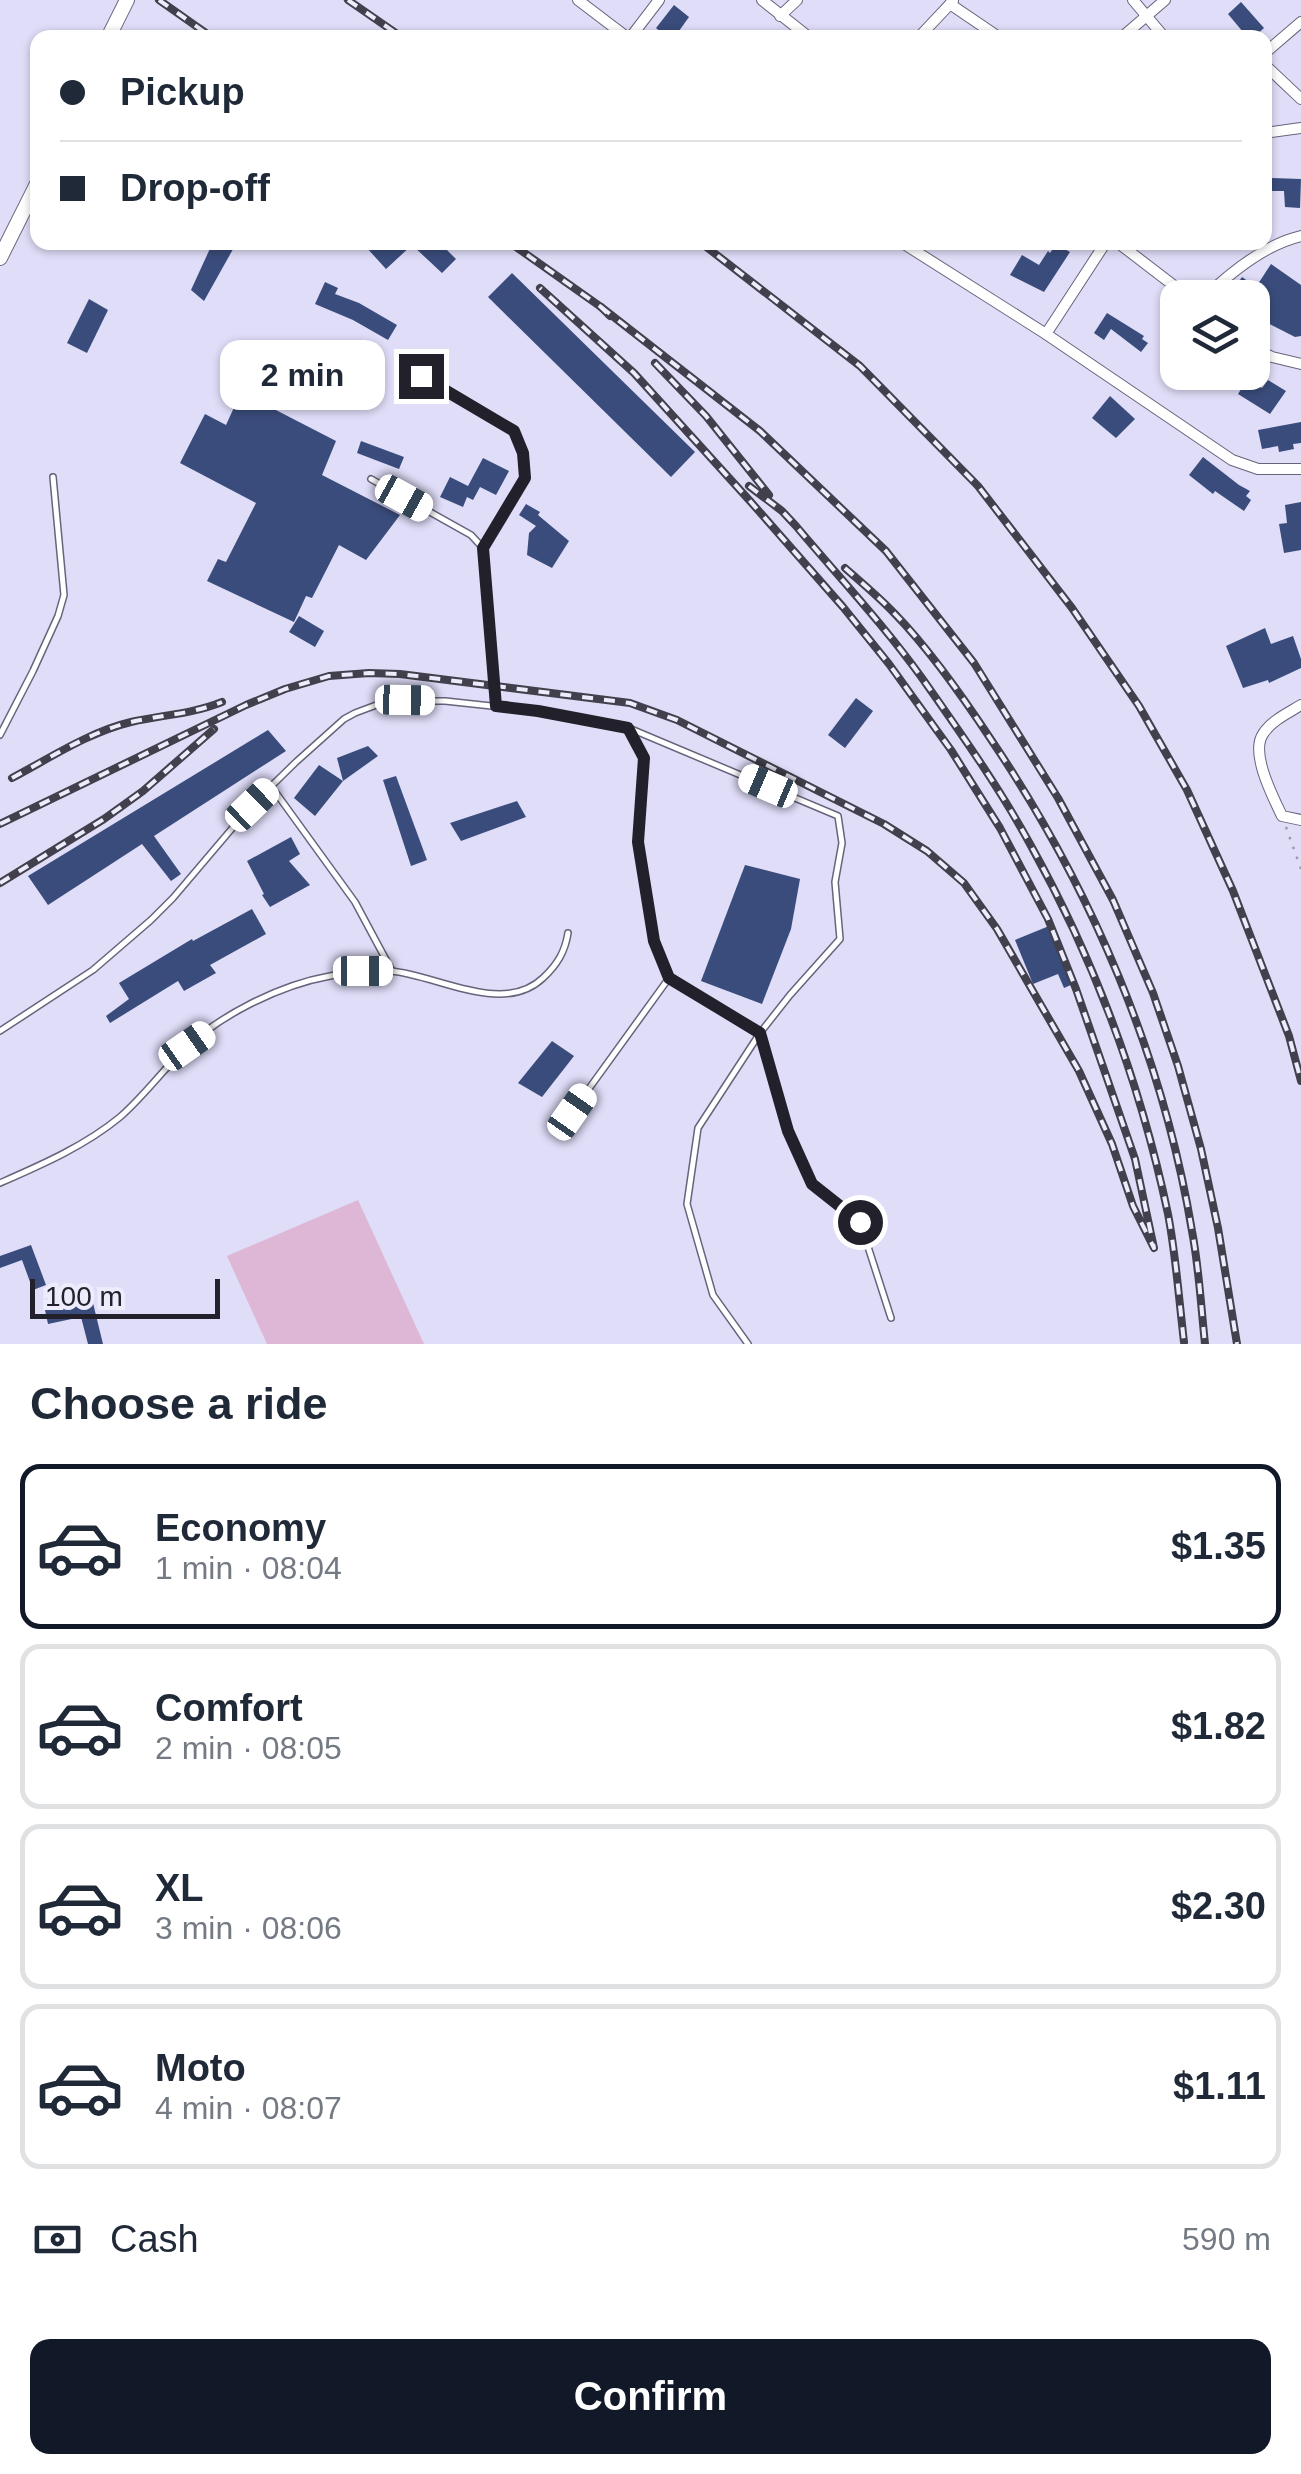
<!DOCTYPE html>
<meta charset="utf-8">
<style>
:root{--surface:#fff;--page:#f2f2f3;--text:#1f2937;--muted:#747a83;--line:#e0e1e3;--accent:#111827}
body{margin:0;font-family:Helvetica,sans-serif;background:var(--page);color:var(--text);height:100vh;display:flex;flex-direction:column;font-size:38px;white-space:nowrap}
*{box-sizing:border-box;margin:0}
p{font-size:32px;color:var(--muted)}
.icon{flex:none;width:55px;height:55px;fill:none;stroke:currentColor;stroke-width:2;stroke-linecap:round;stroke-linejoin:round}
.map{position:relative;height:1344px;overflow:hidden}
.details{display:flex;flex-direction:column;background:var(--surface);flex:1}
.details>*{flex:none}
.banner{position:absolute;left:30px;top:30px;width:1242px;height:220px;border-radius:20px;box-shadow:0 2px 8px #0004;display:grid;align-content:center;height:220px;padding:0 30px;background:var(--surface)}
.controls{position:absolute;left:1160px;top:280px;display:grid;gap:20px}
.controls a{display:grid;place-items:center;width:110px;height:110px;border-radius:20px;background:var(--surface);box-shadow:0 2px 8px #0004;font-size:50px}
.scale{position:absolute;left:30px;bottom:25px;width:190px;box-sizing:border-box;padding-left:10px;border:5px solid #22212b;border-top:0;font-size:28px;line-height:35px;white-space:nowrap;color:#22212b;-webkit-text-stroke:8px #edecfc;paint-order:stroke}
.end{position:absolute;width:45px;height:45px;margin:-22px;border:12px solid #22212b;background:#fff;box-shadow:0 0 0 5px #fff}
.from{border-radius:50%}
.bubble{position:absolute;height:70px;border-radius:20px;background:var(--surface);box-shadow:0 2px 8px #0004;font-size:32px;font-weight:700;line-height:70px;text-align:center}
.car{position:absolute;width:30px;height:60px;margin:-30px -15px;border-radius:12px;box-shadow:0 0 8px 2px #0007;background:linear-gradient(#fff 24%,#345 0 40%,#fff 0 76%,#345 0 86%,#fff 0)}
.banner b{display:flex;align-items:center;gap:35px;height:95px;font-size:38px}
.banner b+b{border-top:2px solid var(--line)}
.banner i{width:25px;height:25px;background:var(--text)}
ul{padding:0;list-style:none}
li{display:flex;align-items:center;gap:30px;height:165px;margin:0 20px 15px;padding:0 10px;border:5px solid var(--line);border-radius:20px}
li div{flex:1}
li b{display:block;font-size:38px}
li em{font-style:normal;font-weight:700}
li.on{border-color:var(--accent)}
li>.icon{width:90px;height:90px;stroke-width:1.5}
h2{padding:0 30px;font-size:45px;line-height:120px}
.pay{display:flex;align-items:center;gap:25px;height:110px;padding:0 30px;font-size:38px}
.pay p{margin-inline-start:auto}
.action{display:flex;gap:20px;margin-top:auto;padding:20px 30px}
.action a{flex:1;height:115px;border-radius:20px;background:var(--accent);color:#fff;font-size:40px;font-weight:700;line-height:115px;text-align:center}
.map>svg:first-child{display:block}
.green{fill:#deb7d6}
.building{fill:#3a4c7b}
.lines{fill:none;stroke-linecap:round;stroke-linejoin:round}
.lane-casing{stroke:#66647b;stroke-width:8}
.street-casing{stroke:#66647b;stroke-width:12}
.secondary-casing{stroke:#66647b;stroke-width:16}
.path{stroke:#9b9aae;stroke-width:2.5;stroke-dasharray:2.5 8;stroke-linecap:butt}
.lane{stroke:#fff;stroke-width:5}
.street{stroke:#fff;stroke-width:10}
.secondary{stroke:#fff;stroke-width:14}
.rail-casing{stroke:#41404c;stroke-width:8}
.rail{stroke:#edecfc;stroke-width:4;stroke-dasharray:11;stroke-linecap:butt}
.route{stroke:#22212b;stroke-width:12}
</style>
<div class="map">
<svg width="1301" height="1344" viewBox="0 0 1301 1344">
<rect width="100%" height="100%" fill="#dfddf8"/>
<polygon class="green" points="358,1200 424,1344 267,1344 227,1256"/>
<g class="building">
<polygon points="1241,2 1264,28 1253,38 1248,38 1228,14"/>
<polygon points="674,5 689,17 674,38 668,38 656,28"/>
<polygon points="1272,178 1301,179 1300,208 1285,207 1284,191 1272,191"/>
<polygon points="213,242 237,242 204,301 191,290"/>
<polygon points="371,242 439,242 456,259 442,273 412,245 386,269 366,247"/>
<polygon points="1056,244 1070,252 1044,292 1010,275 1022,255 1039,265 1048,251 1050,253"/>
<polygon points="1271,264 1301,285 1301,336 1295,337 1260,319 1262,317 1252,311 1252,298 1228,298 1242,277 1256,287"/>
<polygon points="512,273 695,452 671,477 488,297"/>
<polygon points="325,282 338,288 335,294 359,303 397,325 388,340 353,320 315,304"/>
<polygon points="89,299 108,310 87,353 67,343"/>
<polygon points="1107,313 1144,336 1142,339 1148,343 1141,352 1111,329 1104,340 1094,333"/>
<polygon points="1248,378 1262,388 1268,380 1286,391 1270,414 1238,394"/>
<polygon points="241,392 336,441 322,475 400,515 366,560 339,545 312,598 306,596 294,622 207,581 218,559 226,562 256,503 180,463 205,414 226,425"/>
<polygon points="1110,396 1135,419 1116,438 1092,418"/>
<polygon points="1301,422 1301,443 1293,444 1294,449 1279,452 1278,446 1262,449 1258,430"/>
<polygon points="361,441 404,457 399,469 357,453"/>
<polygon points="1203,457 1239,485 1250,491 1246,496 1251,500 1244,511 1215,491 1213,494 1189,475"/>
<polygon points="483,458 509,471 496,495 480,487 473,500 467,497 463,507 440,497 450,477 468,486"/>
<polygon points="1301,502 1301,550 1284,553 1279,524 1287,523 1285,505"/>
<polygon points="526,504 540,512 538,515 569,541 552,568 527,555 529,533 536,526 519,515"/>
<polygon points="299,616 324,631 315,647 289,632"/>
<polygon points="1265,628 1271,644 1293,636 1301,659 1301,668 1269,683 1268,680 1243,688 1226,646"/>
<polygon points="856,698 873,711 845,748 828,735"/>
<polygon points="268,730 286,751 154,836 181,874 171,881 142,844 48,905 28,876"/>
<polygon points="368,746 378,756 343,781 337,758"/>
<polygon points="319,765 343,781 315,816 294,798"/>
<polygon points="396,776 427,860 411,866 383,780"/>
<polygon points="517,801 526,817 461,841 450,823"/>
<polygon points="291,837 300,854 289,861 310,885 270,907 262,895 264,894 247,861"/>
<polygon points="745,865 800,879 791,929 762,1004 701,981"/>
<polygon points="252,909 266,934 210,965 216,973 184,991 178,981 110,1023 106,1016 129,999 119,983 192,939 193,941"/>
<polygon points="1049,926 1073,984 1064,988 1058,974 1033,984 1015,940"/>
<polygon points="552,1041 574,1056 542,1097 518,1083"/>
<polygon points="31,1245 46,1285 33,1290 22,1260 0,1268 0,1256"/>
<polygon points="92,1299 103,1344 88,1344 81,1317 48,1324 45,1310"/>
</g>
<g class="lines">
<g class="lane-casing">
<g id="lane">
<polyline points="421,376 514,431 523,453 525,478 483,548"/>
<polyline points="371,479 471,535 483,548 496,706"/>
<polyline points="631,729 838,816 842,843 835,882 840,939 790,995 760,1033 698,1128 687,1204 713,1295 748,1344"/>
<polyline points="0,735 33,671 58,616 64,595 53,477"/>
<polyline points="271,786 355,902 392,971"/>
<polyline points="0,1031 93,970 151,920 173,898 252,805 296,762 344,719 355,713 387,701 445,701 539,711 628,728 644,758 638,842 654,941 669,978 760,1033 788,1131 812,1184 860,1222 891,1318"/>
<polyline points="572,1112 669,978"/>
<path d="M0,1183C41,1165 85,1146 120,1117C143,1097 161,1072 183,1051C219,1015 280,985 330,976C349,972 371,969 391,971C437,975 503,1016 543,978C557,965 565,952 568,933"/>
</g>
</g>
<g class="street-casing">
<g id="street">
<polyline points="578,0 628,38"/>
<polyline points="762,0 810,38"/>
<polyline points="1133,0 1165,38"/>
<polyline points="950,4 1000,38"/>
<polyline points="780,16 797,0"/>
<polyline points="630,38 659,0"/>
<polyline points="918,38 953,1"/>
<polyline points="1121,38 1165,0"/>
<polyline points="1265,53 1301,22"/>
<polyline points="1265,65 1301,99"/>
<polyline points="1265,133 1301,128"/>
<polyline points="901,242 1046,334 1232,460 1258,469 1301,469"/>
<polyline points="1117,242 1190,298"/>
<path d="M1204,298C1230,273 1266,244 1301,236"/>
<polyline points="1046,334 1106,242"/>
<polyline points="1252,347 1272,357 1301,364"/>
<path d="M1301,705C1288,713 1271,721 1263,734C1250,753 1273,797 1282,816L1301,820"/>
</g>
</g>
<g class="secondary-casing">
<g id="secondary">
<polyline points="108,38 127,0"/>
<polyline points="0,258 38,182"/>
</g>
</g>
<polyline class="path" points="1286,827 1301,869"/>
<use href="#lane" class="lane"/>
<use href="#street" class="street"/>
<use href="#secondary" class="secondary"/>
<g class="rail-casing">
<g id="rail">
<polyline points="159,0 213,38"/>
<polyline points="348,0 403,38"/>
<polyline points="509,242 601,307 610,316"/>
<polyline points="700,242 860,366 978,486 1072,608 1139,706 1187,790 1233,891 1289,1036 1301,1081"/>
<polyline points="601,307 760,431 886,551 974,663 1058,798 1113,900 1153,993 1178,1066 1201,1149 1218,1228 1237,1344"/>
<polyline points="655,363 706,416 769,495"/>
<path d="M749,486L782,511L796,526C838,576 884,625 922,678C960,732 999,787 1030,844C1094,959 1141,1086 1168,1214C1176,1256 1179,1300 1184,1342"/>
<path d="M845,568C862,583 880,598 895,614C930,650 965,700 992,741C1091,888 1163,1056 1192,1231C1199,1268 1201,1306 1205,1344"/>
<path d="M12,778C50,758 89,732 131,722C162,715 192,714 222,702"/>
<polyline points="0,824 246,705 285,689 329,676 369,673 400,674 630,703 677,720 884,824 927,851 964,883 997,929 1079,1071 1112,1144 1133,1206 1154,1248 1135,1159 1076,989 1048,919 1000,828 951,750 889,664 843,607 750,501 634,373 540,288"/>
<polyline points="0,883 104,819 143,791 214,729"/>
</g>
</g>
<use href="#rail" class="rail"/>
</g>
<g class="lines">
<polyline class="route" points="421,376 514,431 523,453 525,478 483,548 496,706 538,711 628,728 644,758 638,842 654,941 669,978 760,1033 788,1131 812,1184 860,1222"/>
</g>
</svg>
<div class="controls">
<a><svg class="icon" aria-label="layers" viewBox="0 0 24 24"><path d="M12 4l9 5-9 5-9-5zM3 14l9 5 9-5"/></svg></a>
</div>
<div class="scale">100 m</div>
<i class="end from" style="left:860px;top:1222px"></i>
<i class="end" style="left:421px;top:376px"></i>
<div class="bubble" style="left:220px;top:340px;width:165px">2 min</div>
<i class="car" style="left:404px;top:498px;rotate:119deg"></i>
<i class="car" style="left:405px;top:700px;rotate:91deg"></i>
<i class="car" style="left:768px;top:786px;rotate:293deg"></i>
<i class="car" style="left:252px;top:805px;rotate:46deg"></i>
<i class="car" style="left:363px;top:971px;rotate:90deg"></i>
<i class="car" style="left:187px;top:1046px;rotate:55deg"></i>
<i class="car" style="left:572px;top:1112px;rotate:35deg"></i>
<div class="banner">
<b><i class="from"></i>Pickup</b>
<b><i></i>Drop-off</b>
</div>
</div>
<section class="details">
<h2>Choose a ride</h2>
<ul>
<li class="on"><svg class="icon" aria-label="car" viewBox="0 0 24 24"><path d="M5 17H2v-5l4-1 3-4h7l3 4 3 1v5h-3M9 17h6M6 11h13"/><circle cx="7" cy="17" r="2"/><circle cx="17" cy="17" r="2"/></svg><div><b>Economy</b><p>1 min · 08:04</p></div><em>$1.35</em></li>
<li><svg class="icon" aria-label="car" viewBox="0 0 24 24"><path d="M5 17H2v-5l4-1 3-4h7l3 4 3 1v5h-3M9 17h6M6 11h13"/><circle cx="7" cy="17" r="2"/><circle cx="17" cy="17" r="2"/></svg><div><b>Comfort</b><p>2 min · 08:05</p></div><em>$1.82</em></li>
<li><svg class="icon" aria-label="car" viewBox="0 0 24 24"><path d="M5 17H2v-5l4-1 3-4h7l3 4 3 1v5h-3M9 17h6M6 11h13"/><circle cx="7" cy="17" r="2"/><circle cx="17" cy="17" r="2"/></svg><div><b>XL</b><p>3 min · 08:06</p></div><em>$2.30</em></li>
<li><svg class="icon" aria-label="car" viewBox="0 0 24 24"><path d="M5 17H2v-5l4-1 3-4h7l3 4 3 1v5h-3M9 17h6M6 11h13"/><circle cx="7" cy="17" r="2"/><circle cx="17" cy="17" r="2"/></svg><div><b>Moto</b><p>4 min · 08:07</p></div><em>$1.11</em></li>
</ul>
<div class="pay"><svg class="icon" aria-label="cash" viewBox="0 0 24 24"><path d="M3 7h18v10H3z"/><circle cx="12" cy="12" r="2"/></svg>Cash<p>590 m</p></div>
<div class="action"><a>Confirm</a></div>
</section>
